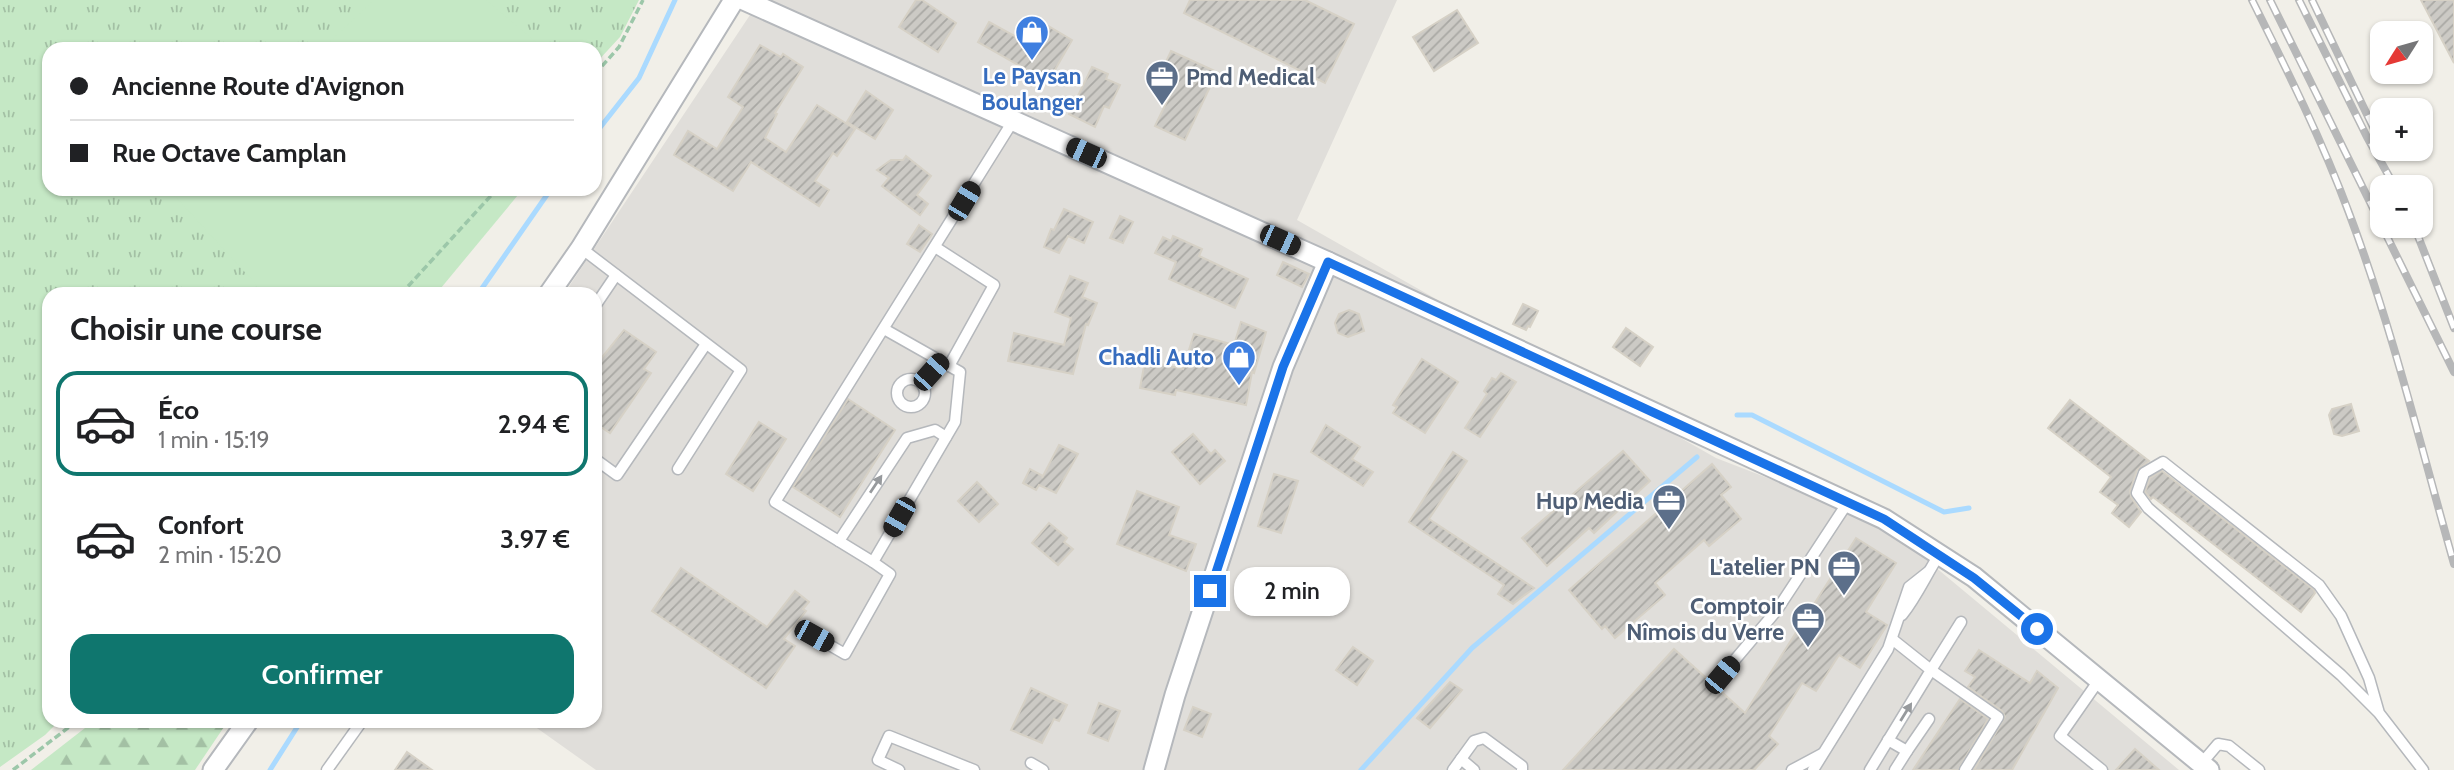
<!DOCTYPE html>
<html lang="fr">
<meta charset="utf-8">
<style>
:root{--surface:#fff;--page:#f6f6f6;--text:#202124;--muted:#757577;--line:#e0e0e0;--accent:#0f766e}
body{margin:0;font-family:Cabin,sans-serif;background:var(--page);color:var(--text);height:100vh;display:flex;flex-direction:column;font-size:26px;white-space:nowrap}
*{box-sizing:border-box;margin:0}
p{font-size:23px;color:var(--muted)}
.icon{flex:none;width:38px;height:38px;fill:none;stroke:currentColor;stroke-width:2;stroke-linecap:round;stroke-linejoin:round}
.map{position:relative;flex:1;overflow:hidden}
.side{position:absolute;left:42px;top:287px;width:560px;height:441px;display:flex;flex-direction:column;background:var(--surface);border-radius:21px;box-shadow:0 2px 5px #0004}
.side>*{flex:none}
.guide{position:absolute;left:42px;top:42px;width:560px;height:154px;border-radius:21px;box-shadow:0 2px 5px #0004;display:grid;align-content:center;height:154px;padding:0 28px;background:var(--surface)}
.needle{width:46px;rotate:233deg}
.controls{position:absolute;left:2370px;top:21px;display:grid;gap:14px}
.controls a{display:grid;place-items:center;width:63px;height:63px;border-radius:14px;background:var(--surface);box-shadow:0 2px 5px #0004;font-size:35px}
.end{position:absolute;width:32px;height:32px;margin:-16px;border:9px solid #1a73e8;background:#fff;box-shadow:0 0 0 4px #fff}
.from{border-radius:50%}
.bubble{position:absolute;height:49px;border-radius:21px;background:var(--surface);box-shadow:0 2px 5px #0004;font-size:23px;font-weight:600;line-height:49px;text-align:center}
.car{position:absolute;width:21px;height:42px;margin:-21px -10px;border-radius:9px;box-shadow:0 0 5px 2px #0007;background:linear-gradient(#222 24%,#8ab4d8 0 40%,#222 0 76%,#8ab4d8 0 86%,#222 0)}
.guide b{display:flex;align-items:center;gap:24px;height:66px;font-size:26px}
.guide b+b{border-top:2px solid var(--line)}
.guide i{width:18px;height:18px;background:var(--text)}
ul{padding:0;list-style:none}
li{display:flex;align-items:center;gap:21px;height:105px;margin:0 14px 10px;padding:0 14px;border:4px solid transparent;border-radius:21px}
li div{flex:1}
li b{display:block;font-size:26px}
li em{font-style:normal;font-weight:600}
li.active{border-color:var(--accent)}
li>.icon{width:63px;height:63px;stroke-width:1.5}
h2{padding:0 28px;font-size:32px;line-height:84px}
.cta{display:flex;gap:14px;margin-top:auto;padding:14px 28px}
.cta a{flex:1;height:80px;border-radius:21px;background:var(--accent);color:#fff;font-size:28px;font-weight:600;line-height:80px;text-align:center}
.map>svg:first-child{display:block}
.industrial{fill:#e0deda}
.grass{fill:url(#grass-tufts)}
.forest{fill:url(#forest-firs)}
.pitch{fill:#c5e8c5}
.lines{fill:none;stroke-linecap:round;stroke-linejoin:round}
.stream{stroke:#aadaff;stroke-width:5}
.building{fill:url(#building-hatch);stroke:#d6d1c6;stroke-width:2}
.lane-casing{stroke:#b5b8bc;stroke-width:13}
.street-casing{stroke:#b5b8bc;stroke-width:23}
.path{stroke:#9cc7a9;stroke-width:3.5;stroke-dasharray:7 3.5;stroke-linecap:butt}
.lane{stroke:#fff;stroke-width:10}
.street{stroke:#fff;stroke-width:19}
.rail-casing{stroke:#b6b7b8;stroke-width:8}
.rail{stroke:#fff;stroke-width:5;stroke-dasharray:16;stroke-linecap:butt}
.oneway{fill:#979a9d}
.route{stroke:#1a73e8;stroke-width:9}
.labels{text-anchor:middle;stroke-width:5;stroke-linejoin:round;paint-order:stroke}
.shop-label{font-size:23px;font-weight:bold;fill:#366cbe;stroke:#fff}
.service-label{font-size:23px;font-weight:bold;fill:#4e5e75;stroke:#fff;text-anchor:end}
</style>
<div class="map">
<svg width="2454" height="770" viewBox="0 0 2454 770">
<defs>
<pattern id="grass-tufts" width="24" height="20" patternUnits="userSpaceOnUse" patternTransform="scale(1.75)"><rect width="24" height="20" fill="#c5e8c5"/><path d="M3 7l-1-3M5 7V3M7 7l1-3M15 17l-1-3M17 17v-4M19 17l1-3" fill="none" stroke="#a3c0a4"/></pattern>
<pattern id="forest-firs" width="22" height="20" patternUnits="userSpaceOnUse" patternTransform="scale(1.75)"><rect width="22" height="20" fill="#c5e8c5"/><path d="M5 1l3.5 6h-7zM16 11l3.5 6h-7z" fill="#a3c0a4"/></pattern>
<pattern id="building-hatch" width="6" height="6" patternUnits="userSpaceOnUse" patternTransform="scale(1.75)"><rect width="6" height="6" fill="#cccac5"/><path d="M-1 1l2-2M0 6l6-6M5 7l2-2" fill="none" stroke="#a9a8a4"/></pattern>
</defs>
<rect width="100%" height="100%" fill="#f1efe8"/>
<polygon class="industrial" points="760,0 1397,0 1297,220 1716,458 1881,522 2179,770 596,770 527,721 595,721 595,294 564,294"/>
<g class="grass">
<polygon points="0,0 419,0 368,49 49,49 49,189 222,189 382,294 49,294 49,721 59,721 45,735 0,767"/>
<polygon points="466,0 639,0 620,37 595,64 595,49 427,49"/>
</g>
<polygon class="forest" points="94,721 228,721 195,770 31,770"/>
<g class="pitch">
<polygon points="374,0 486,0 544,49 322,49"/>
<polygon points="176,189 523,189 436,294 265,294 172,193"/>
</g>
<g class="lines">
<g class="stream">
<polyline points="595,134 639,78 675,0"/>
<polyline points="478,294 551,189"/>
<polyline points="1737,415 1752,415 1944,512 1969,508"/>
<polyline points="270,770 301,721"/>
<polyline points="1361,770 1472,648 1697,457"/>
</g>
</g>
<g class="building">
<polygon points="916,0 922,0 956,23 938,52 899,27"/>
<polygon points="1190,0 1305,0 1354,24 1325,83 1184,13"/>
<polygon points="2421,0 2454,0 2454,63"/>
<polygon points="1457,10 1478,43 1434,71 1413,37"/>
<polygon points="989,22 1031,45 1043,23 1072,40 1048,82 978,42"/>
<polygon points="760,45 781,57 783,54 803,67 775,113 777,114 765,138 786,152 817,105 855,129 837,156 833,153 815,181 829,190 819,206 751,162 733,191 674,155 688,131 717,149 743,107 728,97"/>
<polygon points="1171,51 1217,72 1185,140 1155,126 1171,93 1155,85"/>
<polygon points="1092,67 1108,74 1106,79 1120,85 1109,108 1104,106 1095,127 1069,114"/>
<polygon points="866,91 893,110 875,139 847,122"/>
<polygon points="906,156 931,176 917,195 928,204 920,215 882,186 889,178 877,170 891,160 903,160"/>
<polygon points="1064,209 1093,222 1084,243 1068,236 1059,253 1044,247 1051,229 1054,230"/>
<polygon points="1120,216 1133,222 1123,243 1110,238"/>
<polygon points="919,225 932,234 920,252 907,244"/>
<polygon points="1173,236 1202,249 1199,256 1248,279 1235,308 1169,279 1176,262 1155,253 1163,237 1171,241"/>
<polygon points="1283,262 1309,274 1302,287 1277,275"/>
<polygon points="1070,276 1088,283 1082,297 1097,303 1088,325 1086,324 1073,374 1008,361 1014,333 1064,345 1071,318 1055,312"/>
<polygon points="1523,304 1538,311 1530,327 1528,326 1526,330 1513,324"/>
<polygon points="1349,310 1359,314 1364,331 1348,337 1338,333 1335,323 1339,314"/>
<polygon points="1241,322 1266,332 1254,373 1252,372 1246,405 1176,390 1175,395 1140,388 1145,361 1183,369 1194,334 1234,345"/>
<polygon points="1626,328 1653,347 1640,366 1613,347"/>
<polygon points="624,330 656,352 644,369 651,373 610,433 595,423 595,366"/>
<polygon points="1422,359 1458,382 1425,433 1393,413 1397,407 1393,405"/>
<polygon points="1501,373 1516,382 1480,437 1465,428 1487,394 1484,391 1492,378 1496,380"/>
<polygon points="848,399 895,430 840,517 793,487"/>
<polygon points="2070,400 2149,461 2137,470 2130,491 2131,497 2141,512 2129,527 2112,513 2118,505 2100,492 2111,477 2048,428"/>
<polygon points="2351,404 2359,431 2342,436 2334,434 2329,415 2332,409"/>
<polygon points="759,422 786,439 753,491 726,474"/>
<polygon points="1326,425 1360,447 1352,459 1373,472 1363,486 1311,452"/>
<polygon points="1193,434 1211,454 1215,450 1225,461 1200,484 1172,452"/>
<polygon points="1059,445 1078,454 1056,493 1039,485 1036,490 1023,483 1030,469 1043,476 1042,478"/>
<polygon points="1623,451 1650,481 1594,533 1589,528 1547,566 1522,538"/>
<polygon points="1453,452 1467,461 1429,519 1534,588 1513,604 1498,594 1504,585 1409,522"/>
<polygon points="1712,464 1731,487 1721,495 1741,519 1709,546 1704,540 1655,583 1665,595 1615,638 1605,626 1602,629 1569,590"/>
<polygon points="2162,471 2314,590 2315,593 2301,612 2153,497 2151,499 2145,492 2150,478"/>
<polygon points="1274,474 1298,481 1281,533 1258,526"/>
<polygon points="977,482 998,504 979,522 958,501"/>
<polygon points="1137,491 1179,507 1169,535 1196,544 1186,571 1117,544"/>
<polygon points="1049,523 1067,538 1064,542 1073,549 1058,565 1032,543"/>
<polygon points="1856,538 1896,563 1866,612 1887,625 1860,668 1839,655 1816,691 1802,683 1769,736 1778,744 1754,770 1563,770 1674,649 1745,713"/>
<polygon points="681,568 767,627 795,591 809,602 803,609 806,611 784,639 795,646 766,688 652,611"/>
<polygon points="1353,647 1373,661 1357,685 1336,670"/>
<polygon points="1979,650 2030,683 2037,671 2058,688 2012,770 1974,770 2005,717 2002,711 1968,687 1975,677 1965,671"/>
<polygon points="1450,682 1462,690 1430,728 1417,718"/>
<polygon points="1031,688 1067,705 1059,721 1054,719 1042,743 1011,730"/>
<polygon points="1960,699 1988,719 1958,770 1913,770"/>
<polygon points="1099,703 1120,711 1108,741 1088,733"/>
<polygon points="1193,707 1211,714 1202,737 1184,730"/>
<polygon points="2135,749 2159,770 2116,770"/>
<polygon points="407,752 432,770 395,770"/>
</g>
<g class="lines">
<g class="lane-casing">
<g id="lane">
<polyline points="935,247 994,285 949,366"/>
<polyline points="581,248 741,370 678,469"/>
<polyline points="595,306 616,275"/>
<circle cx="911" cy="393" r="14"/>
<polyline points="921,383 941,362"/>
<polyline points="595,459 617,475 706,344"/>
<polyline points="839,541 907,438 935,430 946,437"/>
<polyline points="873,562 775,502 1013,121"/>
<path d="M1902,615C1917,596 1926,575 1939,555"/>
<polyline points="1961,622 1931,670 1998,717 1965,770"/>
<polyline points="814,636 845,654 890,574 873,562 955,422 960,372 884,329"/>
<polyline points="1722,675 1777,610 1848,502"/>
<polyline points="2099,680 2060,736 2102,770"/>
<polyline points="2379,713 2369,678 2341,616 2319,585 2163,462 2144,473 2137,493 2148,508 2341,675 2379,713 2423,770"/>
<polyline points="1888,740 1907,751 1895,770"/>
<polyline points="1907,751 1929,719"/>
<polyline points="1461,759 1474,770"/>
<polyline points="1031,763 1043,770"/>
<polyline points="2201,764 2218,744 2229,746 2259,770"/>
<polyline points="327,770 362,721"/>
<polyline points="899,770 878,760 889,736 974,770"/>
<polyline points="1453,770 1474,741 1484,738 1522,766 1522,770"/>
<polyline points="1792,770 1822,754"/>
<polyline points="1813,770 1888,649 1909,587 1928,572"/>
<polyline points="1870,770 1931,670 1892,639"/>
</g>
</g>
<g class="street-casing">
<g id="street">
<polyline points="744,0 1328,262 1884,519 1974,577 2209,770"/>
<polyline points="549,294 581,248 734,0"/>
<polyline points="213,770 248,721"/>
<polyline points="1154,770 1175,695 1283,367 1328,262"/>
</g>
</g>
<g class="path">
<polyline points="595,74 619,47 643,0"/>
<polyline points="401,294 497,189"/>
<polyline points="13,770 77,721"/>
</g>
<use href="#lane" class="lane"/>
<use href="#street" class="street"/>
<g class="rail-casing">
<g id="rail">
<path d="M2252,0C2287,70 2322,140 2349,213C2392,327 2421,447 2454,564"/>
<polyline points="2270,0 2454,372"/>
<polyline points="2299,0 2367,137 2395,187"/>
<polyline points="2312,0 2374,129"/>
<polyline points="2414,226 2454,328"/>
</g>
</g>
<use href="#rail" class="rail"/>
</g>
<defs><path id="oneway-solid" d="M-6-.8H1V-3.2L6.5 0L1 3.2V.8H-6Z" transform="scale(1.75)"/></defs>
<g class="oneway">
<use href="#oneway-solid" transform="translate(876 484) rotate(-56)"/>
<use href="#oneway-solid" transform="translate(1906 712) rotate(-58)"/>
</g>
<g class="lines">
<polyline class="route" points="1210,591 1283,367 1328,262 1884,519 1974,578 2037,629"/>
</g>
<defs>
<g id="shop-pin" transform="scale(1.75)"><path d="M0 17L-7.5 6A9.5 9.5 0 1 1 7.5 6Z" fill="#3f7fe0" stroke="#fff"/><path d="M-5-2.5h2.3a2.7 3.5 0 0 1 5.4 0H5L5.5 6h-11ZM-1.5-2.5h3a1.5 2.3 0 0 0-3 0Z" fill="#fff"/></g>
<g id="office-pin" transform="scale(1.75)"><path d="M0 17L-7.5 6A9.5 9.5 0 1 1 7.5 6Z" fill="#5c6f8a" stroke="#fff"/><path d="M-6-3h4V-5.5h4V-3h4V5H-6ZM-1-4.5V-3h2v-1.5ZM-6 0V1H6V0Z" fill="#fff"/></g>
</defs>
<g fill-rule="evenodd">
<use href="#shop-pin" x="1032" y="32"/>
<use href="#office-pin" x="1162" y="77"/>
<use href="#shop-pin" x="1239" y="357"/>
<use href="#office-pin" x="1669" y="501"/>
<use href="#office-pin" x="1844" y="567"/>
<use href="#office-pin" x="1808" y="619"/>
</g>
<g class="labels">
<g class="shop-label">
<text x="1032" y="84">Le Paysan<tspan x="1032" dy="26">Boulanger</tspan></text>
<text x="1214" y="365" text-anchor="end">Chadli Auto</text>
</g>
<g class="service-label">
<text x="1186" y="85" text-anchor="start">Pmd Medical</text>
<text x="1644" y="509">Hup Media</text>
<text x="1820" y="575">L'atelier PN</text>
<text x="1784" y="614">Comptoir<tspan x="1784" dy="26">Nîmois du Verre</tspan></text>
</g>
</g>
</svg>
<div class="controls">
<a><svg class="needle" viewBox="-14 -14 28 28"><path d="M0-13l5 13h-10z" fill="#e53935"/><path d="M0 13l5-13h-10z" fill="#757577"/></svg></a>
<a>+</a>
<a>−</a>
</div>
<i class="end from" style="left:2037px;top:629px"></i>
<i class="end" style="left:1210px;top:591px"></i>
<div class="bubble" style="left:1234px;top:567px;width:116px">2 min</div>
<i class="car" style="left:1086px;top:153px;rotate:294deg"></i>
<i class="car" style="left:964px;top:201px;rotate:31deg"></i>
<i class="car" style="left:1280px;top:240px;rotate:114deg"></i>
<i class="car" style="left:931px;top:372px;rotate:42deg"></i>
<i class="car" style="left:899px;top:517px;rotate:210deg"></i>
<i class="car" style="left:814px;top:636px;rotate:119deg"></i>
<i class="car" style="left:1722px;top:675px;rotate:40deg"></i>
<div class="guide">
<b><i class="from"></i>Ancienne Route d'Avignon</b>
<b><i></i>Rue Octave Camplan</b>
</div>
<section class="side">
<h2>Choisir une course</h2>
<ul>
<li class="active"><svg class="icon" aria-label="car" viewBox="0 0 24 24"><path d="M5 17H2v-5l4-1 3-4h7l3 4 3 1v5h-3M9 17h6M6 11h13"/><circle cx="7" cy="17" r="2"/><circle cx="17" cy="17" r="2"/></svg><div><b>Éco</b><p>1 min · 15:19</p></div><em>2.94 €</em></li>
<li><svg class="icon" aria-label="car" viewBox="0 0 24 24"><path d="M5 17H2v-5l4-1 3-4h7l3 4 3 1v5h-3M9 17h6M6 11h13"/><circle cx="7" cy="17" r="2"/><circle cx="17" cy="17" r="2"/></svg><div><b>Confort</b><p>2 min · 15:20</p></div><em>3.97 €</em></li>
</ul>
<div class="cta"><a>Confirmer</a></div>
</section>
</div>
